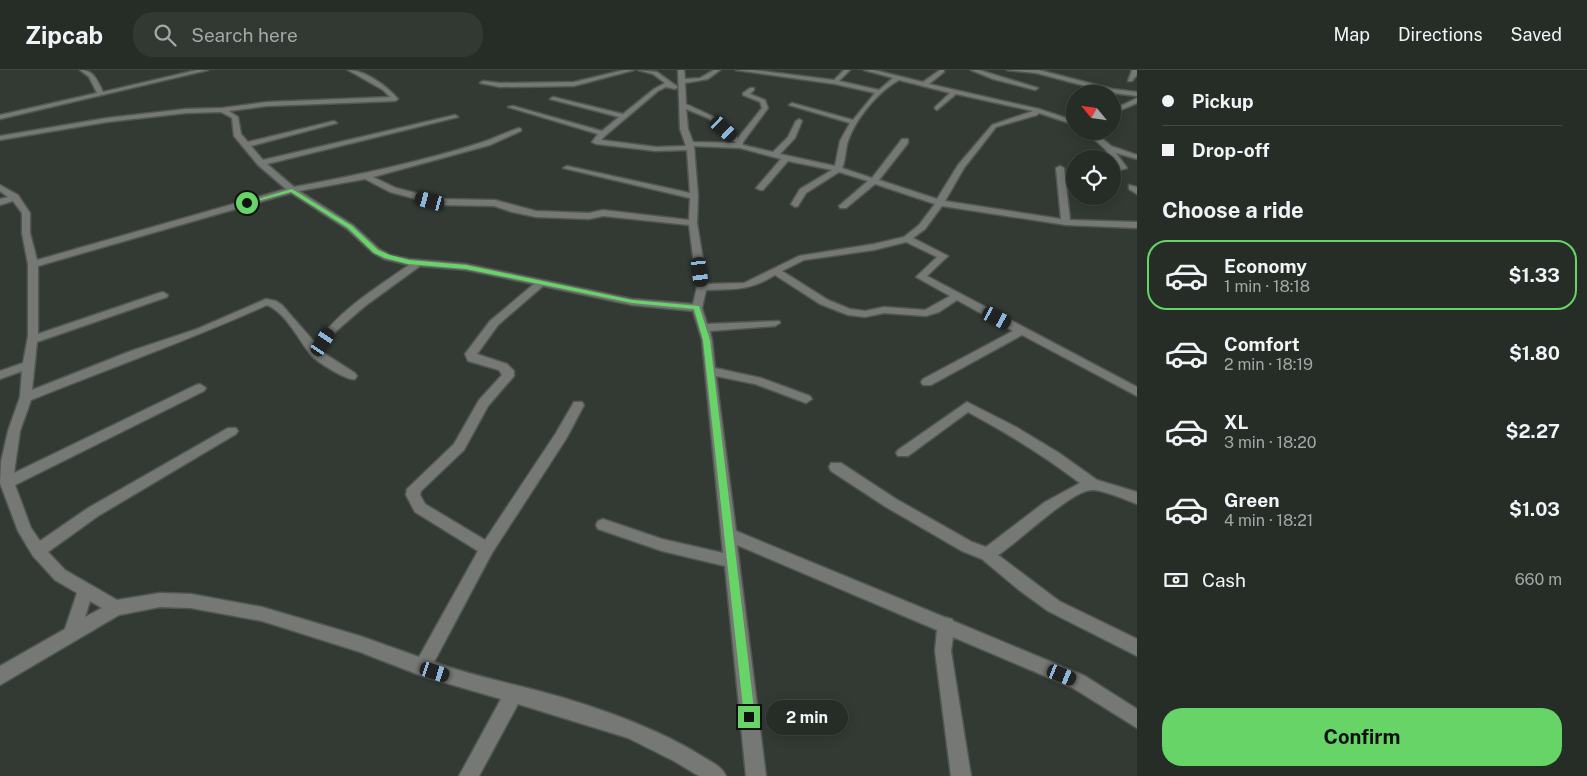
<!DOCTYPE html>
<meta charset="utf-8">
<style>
:root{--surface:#262c26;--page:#323832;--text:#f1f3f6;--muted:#a4a7a7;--line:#424843;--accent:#66d466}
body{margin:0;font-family:"Public Sans",sans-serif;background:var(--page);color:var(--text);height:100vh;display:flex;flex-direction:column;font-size:19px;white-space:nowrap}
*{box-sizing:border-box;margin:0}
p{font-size:16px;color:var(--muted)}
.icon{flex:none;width:28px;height:28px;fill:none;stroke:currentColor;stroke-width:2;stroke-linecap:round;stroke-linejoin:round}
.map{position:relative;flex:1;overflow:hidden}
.details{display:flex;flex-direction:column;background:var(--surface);width:450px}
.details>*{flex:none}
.top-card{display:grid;align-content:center;height:110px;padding:0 25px;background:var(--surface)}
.needle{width:32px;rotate:299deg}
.fabs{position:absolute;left:1066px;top:15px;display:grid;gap:10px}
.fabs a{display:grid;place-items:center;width:55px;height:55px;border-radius:50%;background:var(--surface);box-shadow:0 2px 12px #0003,0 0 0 1px var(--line);font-size:25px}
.end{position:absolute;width:22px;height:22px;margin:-11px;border:6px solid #66d466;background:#111;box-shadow:0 0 0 2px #111}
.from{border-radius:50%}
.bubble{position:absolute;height:35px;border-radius:18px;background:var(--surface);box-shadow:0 2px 12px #0003,0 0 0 1px var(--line);font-size:16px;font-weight:700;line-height:35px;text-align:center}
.car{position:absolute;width:15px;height:30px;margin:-15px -8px;border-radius:6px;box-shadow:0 0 4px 1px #0007;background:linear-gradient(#222 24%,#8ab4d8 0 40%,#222 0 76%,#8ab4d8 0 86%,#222 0)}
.top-card b{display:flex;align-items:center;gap:18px;height:48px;font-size:19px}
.top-card b+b{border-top:1px solid var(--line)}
.top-card i{width:12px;height:12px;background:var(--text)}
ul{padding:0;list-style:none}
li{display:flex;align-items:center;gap:15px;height:70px;margin:0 10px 8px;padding:0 15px;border:2px solid transparent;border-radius:20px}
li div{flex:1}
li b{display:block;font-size:19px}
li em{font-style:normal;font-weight:700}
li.selected{border-color:var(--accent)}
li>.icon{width:45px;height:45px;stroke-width:1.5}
h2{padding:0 25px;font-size:22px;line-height:60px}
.pay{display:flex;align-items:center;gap:12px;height:55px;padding:0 25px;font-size:19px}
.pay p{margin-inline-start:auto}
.primary-button{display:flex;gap:10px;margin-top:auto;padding:10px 25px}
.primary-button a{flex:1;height:58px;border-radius:20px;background:var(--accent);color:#111;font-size:20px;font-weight:700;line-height:58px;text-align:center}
header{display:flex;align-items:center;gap:30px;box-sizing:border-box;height:70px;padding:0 25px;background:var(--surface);border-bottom:1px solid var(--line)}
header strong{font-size:24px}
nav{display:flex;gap:28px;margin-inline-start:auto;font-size:18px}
.search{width:350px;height:45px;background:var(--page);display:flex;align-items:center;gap:12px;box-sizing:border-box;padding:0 18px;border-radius:20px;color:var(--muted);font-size:19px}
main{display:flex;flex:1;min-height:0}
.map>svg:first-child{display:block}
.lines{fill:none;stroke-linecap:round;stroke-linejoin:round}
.minor-casing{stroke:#505750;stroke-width:3}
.minor{fill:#757875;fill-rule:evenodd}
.route{fill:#66d466}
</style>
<header>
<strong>Zipcab</strong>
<div class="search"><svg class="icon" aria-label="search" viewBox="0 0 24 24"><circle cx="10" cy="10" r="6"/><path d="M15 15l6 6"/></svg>Search here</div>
<nav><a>Map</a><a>Directions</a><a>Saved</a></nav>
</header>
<main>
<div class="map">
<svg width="1137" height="706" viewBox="0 0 1137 706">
<rect width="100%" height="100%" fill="#333a33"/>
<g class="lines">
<g class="minor-casing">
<g id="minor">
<path d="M80,0C94,0 97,10 103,22L197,0H208L0,49V45L97,23L89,7Z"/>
<path d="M348,0C365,0 387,16 398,29L395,31L267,36L229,41L238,47L241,64L248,72L334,51L337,53L251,76L263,90L455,45L458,47L267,94L294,117C358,105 421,92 483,72C495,68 507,62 519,58L521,59V61L490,75L373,107L396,118L439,129L495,130L536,141L589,143L603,140L689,150L690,128L563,98L567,96L690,123L687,80L656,81L596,74L592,72L598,64L508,37L513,36L602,61L619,47L550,29L553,27L623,44L654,19L665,13L653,4L638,0L657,2L678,17L675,19L666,17L658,21L606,65L601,70L656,77L686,76L680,59L678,0H684L685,9L700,8L714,0H720L708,9L685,13L686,34L712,46L738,68L762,38L760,32L743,25V23L750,18H754V20L750,24L765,30L768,38L743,72V75L773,82L788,67L796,51L799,49L802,51L795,68L780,84L835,96L840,71L850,53L789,35L792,33L853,50L875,23L835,14L736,0H753L834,10L844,0H850L839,11L879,20L893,8L864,0H874L923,12L940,0H944V2L929,14L1039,39L1075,51V55L1039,43L1037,45L996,57L964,98L945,131L1061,149L1056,98L1060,96L1064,98L1070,150L1137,152V158L1066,155L942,136L925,159L913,168L948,186L927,206L1137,317V326L1022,265L931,315H923L921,312L923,309L1013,261L957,230L939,242L926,246L884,243L865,247L848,245L820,234L775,205C749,221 736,219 706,220L702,238L707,254L779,251L780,253L775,256L710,261L712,270L715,298L761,308L810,326L812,329L806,333L755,314L716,306L736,461L944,547L952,549L953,551L1085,606L1137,639V658L1073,618L953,567L951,581L971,706H951L935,581L937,560L737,475L766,706H746L725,496L662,481L598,459L596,455L598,451L603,449L662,469L723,483L702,270L693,241L632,235L543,216L498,255L477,284L507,294L514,301V306L488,336L464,380L421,421L420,425L425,434L485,470L556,363L574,332H582L584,335L566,369L492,483L434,592C461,602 488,608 515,615C574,629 648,653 700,685C709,691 721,695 726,706H699L674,691L628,668L518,634L479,706H459L501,629L422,606L360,582L262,551L191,538L160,537L119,545L0,615V596L65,559L77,523L55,510L33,486L18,461L0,413L1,392L8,361L20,327L22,301L0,309V301L23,293L28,266V194L22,163V143L13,131L0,135V129L8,127L0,121V115L18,125L30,143V163L37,190L286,119L258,95L234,66L232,48L221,42L186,43L107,52L0,70V66L107,48L186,39L222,38L267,32L390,27L383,20ZM899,10L950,23L935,37V39L937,40L956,24L1033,41L992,55L958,95L937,129L879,110L908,73V69H902L872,108L842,98C846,89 845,80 848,71C856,48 878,22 899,10ZM686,39L708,48L736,73L693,72L688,59ZM694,76L740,78L781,89L756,118L760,120H763L788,91L832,100L800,119L791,134L795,137L798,136L806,123L839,102L868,111L839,136L840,138H846L875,114L935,134L919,155L904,167L874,174L799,186L744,213L707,214L697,153L698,126ZM365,109L390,122L439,135L494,136L512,142L536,147L589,149L603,146L689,155L697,217L693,234L632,229L466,194L409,189L390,185L379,179L353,155L299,121ZM291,123L347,159L373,183L384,189L409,195C376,218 339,240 316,274L282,235L276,231L266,229L197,259L131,281L32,320L37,272L167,227L168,225L163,222L159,223L38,264V196ZM906,172L937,187L916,207L950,226L925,240L884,237L865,241L850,239L828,230L782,201L804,190L874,180ZM420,196L466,200L534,214L490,251L465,284L468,291L499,300L502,305L479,330L454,374L407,419L406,425L415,442L478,481L419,587L360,566L262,537L191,524L160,523L117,530L65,500L48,482L98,446L236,364L238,361L236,358H228L88,438L40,471L31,458L15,415L204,321L206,318L200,314L196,315L14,403L20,361L31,330C110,298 190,270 267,235C287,244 298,269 311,285C317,292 347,311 355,309L357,306L355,303L322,282L335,262L365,236ZM90,531L102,538L85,547Z"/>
<polygon points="624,0 634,0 574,16 500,17 480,13 483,11 500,13 574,12"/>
<polygon points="971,0 979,0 1038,18 1035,20 993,9"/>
<polygon points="1007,0 1039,0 1112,19 1137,22 1137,26 1112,23 1036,3"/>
<polygon points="1132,0 1137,0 1137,5 1132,11 1128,11"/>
<polygon points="1137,28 1137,33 1112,44 1112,40"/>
<polygon points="1085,61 1093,61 1111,76 1137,85 1137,89 1116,83 1127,98 1120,100 1105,79"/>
<polygon points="1129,115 1137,117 1137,124 1129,119"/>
<path d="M967,332L1016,357L1059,383L1097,410L1137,422V434C1127,430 1103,420 1093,420C1072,419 1019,472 998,485L1059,531L1137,569V586L1048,541L1019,520L982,489L962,481L886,437L831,401L829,397L831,393H841L896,429L972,472L986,477L1045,432L1080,413C1044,386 1007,363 968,342L908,386H898L896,383L898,380Z"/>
</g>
</g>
<use href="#minor" class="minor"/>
</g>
<polygon class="route" points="292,119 352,156 378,180 390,185 409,190 466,195 632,230 699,236 710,270 755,647 754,651 749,653 745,651 744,647 703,270 694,239 632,233 466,199 408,194 385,188 374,183 348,158 291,122 247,134 245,133"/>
</svg>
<div class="fabs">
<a><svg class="needle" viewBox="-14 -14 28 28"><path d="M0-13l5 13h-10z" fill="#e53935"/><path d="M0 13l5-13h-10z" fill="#a4a7a7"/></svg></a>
<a><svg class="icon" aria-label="locate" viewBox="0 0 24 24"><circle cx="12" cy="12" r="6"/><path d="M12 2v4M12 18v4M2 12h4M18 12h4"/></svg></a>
</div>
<i class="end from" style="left:247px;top:133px"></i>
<i class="end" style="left:749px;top:647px"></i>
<div class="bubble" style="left:766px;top:630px;width:82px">2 min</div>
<i class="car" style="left:724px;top:59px;rotate:133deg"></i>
<i class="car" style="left:430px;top:131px;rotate:285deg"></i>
<i class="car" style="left:700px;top:202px;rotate:173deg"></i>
<i class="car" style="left:997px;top:248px;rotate:118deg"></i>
<i class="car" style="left:323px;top:272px;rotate:33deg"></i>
<i class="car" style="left:435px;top:602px;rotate:108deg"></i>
<i class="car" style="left:1062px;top:605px;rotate:112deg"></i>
</div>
<section class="details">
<div class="top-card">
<b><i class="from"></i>Pickup</b>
<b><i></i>Drop-off</b>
</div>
<h2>Choose a ride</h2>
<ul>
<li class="selected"><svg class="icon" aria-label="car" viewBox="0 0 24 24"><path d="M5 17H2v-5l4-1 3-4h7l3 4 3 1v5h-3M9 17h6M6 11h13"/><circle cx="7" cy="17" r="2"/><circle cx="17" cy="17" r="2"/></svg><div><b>Economy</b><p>1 min · 18:18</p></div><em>$1.33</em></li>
<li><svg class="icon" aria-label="car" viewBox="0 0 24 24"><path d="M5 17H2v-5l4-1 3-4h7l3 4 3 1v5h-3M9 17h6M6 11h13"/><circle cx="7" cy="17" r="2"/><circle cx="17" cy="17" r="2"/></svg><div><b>Comfort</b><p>2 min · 18:19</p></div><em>$1.80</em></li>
<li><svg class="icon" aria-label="car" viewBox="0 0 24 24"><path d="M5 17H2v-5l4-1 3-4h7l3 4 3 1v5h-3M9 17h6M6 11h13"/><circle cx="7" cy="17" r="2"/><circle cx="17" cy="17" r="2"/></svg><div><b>XL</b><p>3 min · 18:20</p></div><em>$2.27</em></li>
<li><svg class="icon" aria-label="car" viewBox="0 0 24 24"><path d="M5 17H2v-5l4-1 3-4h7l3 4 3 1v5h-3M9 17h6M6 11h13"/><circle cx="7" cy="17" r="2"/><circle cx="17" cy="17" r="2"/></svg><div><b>Green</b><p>4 min · 18:21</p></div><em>$1.03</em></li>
</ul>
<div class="pay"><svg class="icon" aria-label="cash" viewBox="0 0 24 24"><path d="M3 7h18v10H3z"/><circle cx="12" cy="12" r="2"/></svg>Cash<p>660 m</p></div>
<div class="primary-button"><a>Confirm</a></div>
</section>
</main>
